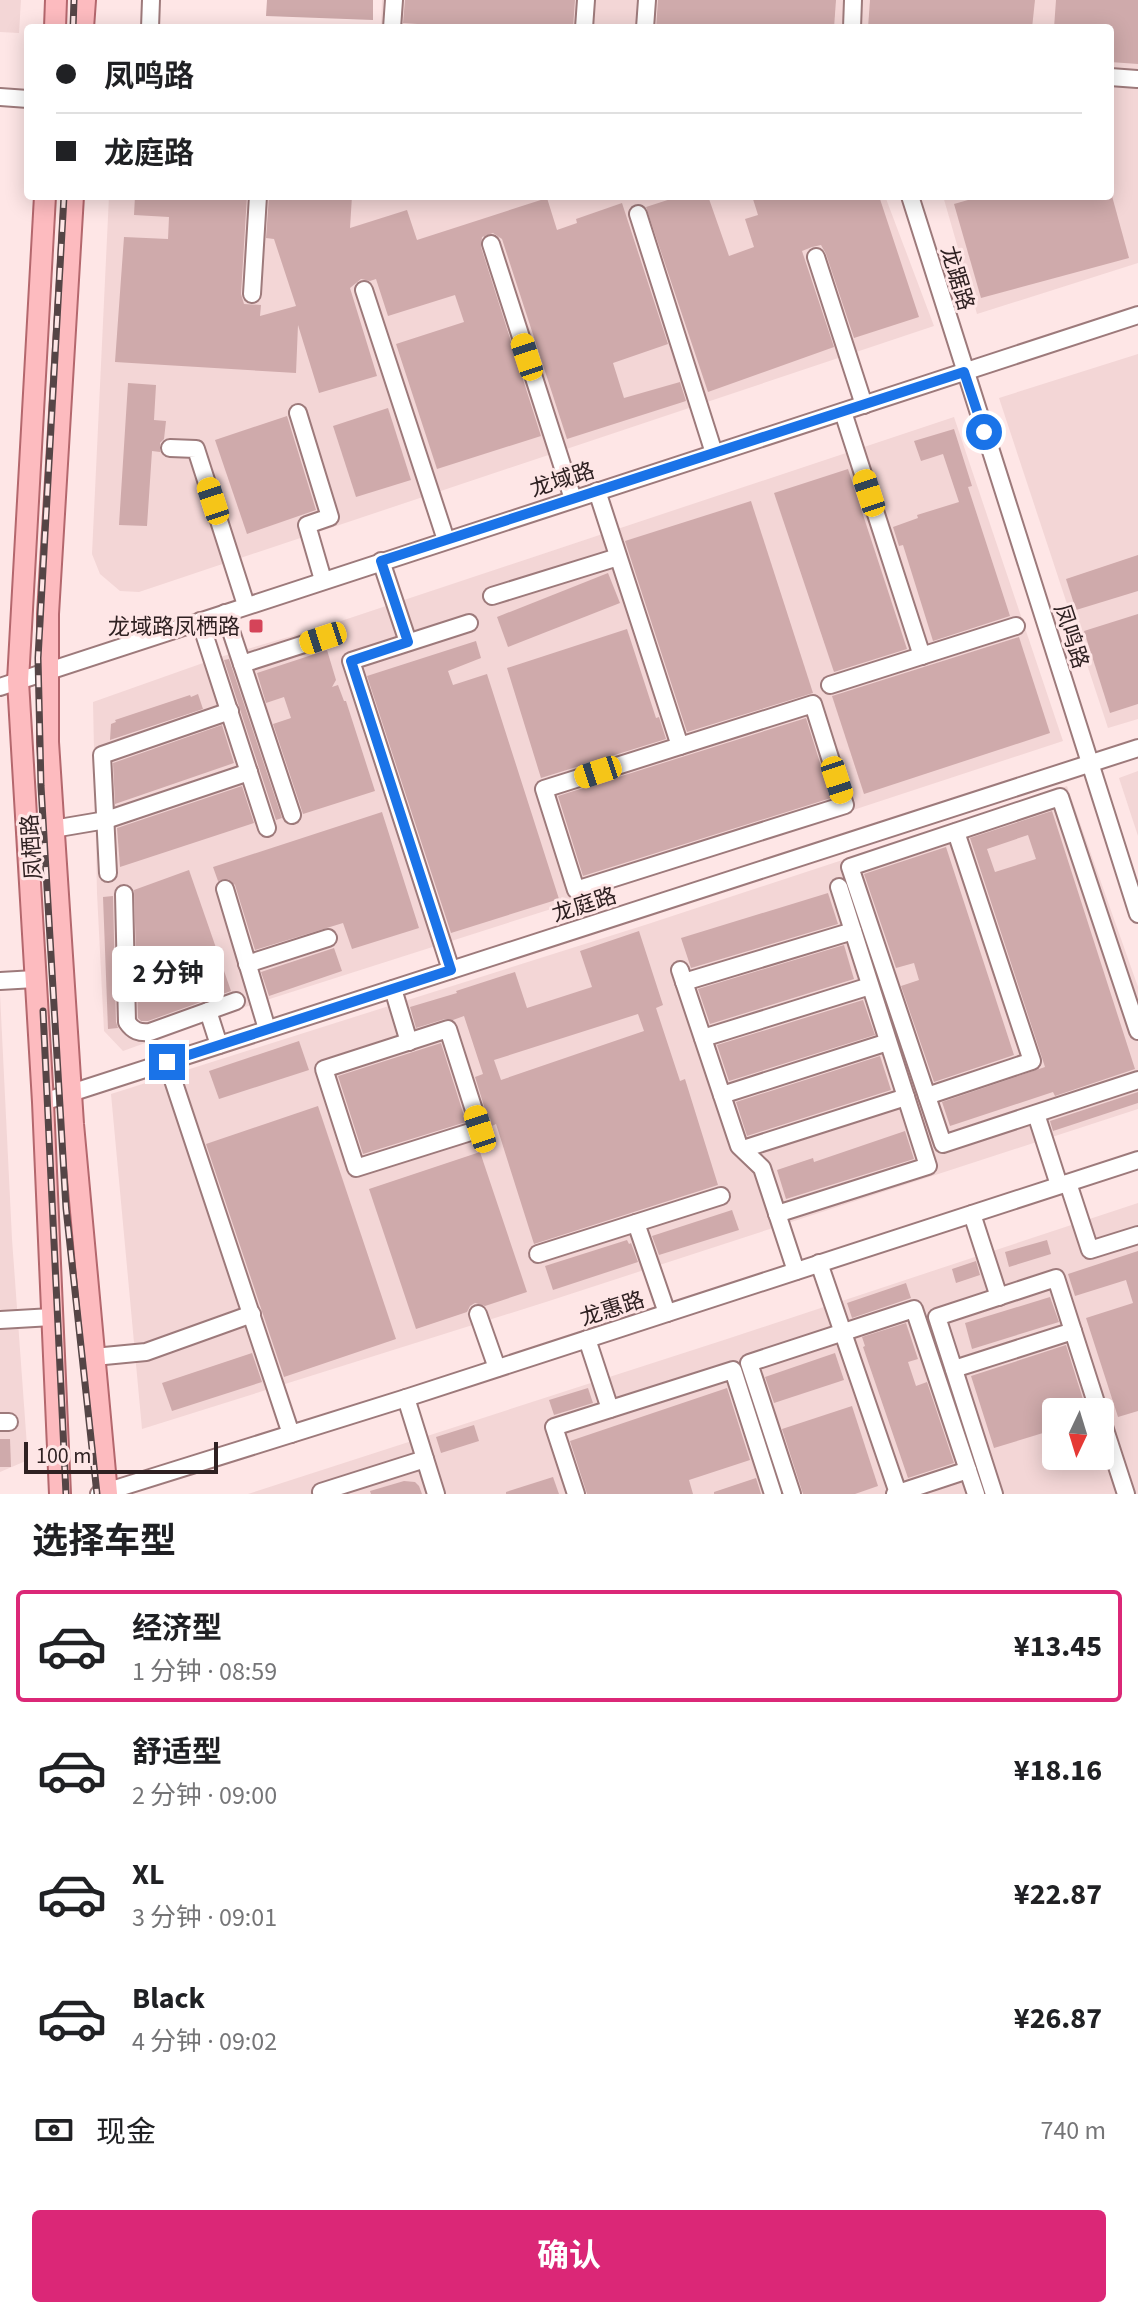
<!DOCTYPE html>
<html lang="zh">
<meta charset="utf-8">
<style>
:root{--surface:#fff;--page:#f2f2f2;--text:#202124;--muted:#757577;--line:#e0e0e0;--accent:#db2777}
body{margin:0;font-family:"Source Sans 3","Noto Sans SC",sans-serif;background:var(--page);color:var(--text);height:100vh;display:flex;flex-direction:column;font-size:30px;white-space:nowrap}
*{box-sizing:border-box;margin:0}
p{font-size:26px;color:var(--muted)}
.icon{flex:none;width:44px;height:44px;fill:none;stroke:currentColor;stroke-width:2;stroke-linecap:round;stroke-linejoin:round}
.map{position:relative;height:1494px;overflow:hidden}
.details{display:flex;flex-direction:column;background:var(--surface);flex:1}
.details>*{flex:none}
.hud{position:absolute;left:24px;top:24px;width:1090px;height:176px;border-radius:8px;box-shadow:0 4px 20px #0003;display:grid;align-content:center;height:176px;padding:0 32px;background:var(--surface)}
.needle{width:52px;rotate:184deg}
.tools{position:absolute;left:1042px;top:1398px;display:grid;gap:16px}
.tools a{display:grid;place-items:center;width:72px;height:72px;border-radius:8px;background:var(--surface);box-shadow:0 4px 20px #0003;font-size:40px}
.scale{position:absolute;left:24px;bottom:20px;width:194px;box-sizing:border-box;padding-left:8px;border:4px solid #2f2122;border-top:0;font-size:22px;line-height:28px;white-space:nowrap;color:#2f2122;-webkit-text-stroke:6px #fee6e6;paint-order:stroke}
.end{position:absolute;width:36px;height:36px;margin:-18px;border:10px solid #1a73e8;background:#fff;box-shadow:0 0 0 4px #fff}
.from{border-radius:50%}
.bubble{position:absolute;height:56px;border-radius:8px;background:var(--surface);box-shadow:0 4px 20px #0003;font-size:26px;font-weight:700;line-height:56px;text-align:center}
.car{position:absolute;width:24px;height:48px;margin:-24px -12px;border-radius:10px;box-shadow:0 0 6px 2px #0007;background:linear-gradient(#f5c518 24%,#345 0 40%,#f5c518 0 76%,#345 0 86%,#f5c518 0)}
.hud b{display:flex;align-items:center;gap:28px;height:76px;font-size:30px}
.hud b+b{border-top:2px solid var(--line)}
.hud i{width:20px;height:20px;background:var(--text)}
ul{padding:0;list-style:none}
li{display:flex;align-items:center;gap:24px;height:112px;margin:0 16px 12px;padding:0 16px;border:4px solid transparent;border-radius:8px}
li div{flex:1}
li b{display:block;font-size:30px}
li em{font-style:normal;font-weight:700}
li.selected{border-color:var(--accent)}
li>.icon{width:72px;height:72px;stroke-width:1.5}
h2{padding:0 32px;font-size:36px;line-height:96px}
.pay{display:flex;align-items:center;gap:20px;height:88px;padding:0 32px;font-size:30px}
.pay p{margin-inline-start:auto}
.cta{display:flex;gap:16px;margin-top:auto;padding:16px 32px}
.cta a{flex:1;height:92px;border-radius:8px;background:var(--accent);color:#fff;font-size:32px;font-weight:700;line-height:92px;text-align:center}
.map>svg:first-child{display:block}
.built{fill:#f3d6d6;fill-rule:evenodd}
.building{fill:#cfaaab;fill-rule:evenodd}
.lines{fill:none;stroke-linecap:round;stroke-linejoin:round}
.minor-casing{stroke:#9d7a7b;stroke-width:20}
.major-casing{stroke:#b4676d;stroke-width:24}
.minor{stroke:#fff;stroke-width:16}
.major{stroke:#fdbbbf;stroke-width:20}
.rail-casing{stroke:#554546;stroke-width:7}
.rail{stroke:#fee6e6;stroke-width:4;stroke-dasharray:12;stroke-linecap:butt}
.route{stroke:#1a73e8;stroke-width:10}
.poi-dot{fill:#d54459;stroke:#fee6e6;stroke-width:3}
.labels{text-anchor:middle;stroke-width:6;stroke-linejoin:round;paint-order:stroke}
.street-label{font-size:22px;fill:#2f2122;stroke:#fee6e6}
.poi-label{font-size:22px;fill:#2f2122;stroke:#fee6e6;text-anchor:end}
</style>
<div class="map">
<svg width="1138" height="1494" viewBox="0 0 1138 1494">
<rect width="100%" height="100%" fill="#fee6e6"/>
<g class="built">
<polygon points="0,0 21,0 19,33 0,32"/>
<polygon points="382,0 1138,0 1138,263 977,314 943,196 1110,196 1110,28 381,28"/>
<polygon points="109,196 885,196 934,326 139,592 120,591 100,574 92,554"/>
<polygon points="1138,354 1138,719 1108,728 999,398"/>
<polygon points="954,417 1063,741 570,903 248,1006 123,1051 104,1031 97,893 93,702 220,657 326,626"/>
<polygon points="1138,771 1138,836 1119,778"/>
<polygon points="1067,786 1138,987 1138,1109 549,1301 142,1429 111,1094 648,924"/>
<polygon points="0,994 12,1239 28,1460 0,1472"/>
<path d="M1138,1203V1494H248L727,1339ZM1056,1412H1100V1456H1056Z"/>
</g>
<g class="building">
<polygon points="267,0 373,0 373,20 266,16"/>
<polygon points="405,0 575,0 573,28 476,28 403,23"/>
<polygon points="658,0 836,0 834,28 656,28"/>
<polygon points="870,0 1035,0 1032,28 868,28"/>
<polygon points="1056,0 1138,0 1138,64 1110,62 1110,28 1054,28"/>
<polygon points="135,196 247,196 241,294 244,304 261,305 260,316 296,306 274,239 266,238 269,196 352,196 350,228 407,210 417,240 547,198 557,230 577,223 576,219 622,203 668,344 613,363 624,398 680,382 686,401 567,439 502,239 493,233 482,237 481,247 541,436 437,469 396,344 464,322 455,295 388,316 376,279 370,281 361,279 350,288 377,376 319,393 298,325 296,373 115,362 124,237 168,239 169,217 134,215"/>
<polygon points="680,196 708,196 729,256 754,247 745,219 758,215 752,196 879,196 919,317 854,338 826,254 821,245 812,247 802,251 834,347 708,392 646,207"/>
<polygon points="982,196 1112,196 1129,258 981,298 954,204"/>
<polygon points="128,383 156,385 154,420 166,421 164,439 160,443 160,452 152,451 147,526 119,525"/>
<polygon points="388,408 411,480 356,497 333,426"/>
<polygon points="287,416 316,510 247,534 215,440"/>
<polygon points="954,429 972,486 968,487 1010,616 933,641 903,545 899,546 893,527 918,518 917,515 959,502 943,454 921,461 914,441"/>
<polygon points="848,469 907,649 834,672 774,493"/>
<polygon points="751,501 813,693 687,732 625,541"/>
<polygon points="1138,555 1138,591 1076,610 1066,579"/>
<polygon points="608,573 620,603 508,647 497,617"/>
<polygon points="1138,614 1138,704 1110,713 1084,631"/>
<polygon points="627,629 656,718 659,717 666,739 541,778 507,668"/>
<polygon points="1019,637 1050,733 864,794 832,696"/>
<polygon points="476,641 481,658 448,671 453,685 487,674 559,899 451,933 367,676"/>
<polygon points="327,650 336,680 332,687 338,685 344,701 346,701 375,791 303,814 273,724 291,718 284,697 266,703 257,673"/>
<polygon points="229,659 282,818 276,820 224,660"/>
<polygon points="198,694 203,709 110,740 111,724 116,722 115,720 190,695 191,697"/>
<polygon points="806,718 831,798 583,876 558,796"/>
<polygon points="222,725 234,763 115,804 113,763"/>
<polygon points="242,786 254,823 120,867 117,828"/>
<path d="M1052,811L1135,1069L1055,1096L1053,1092L950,1126L942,1102L1045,1067L970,838ZM1028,835L1036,859L995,872L987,849Z"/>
<polygon points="382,812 419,928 352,949 343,923 255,950 235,885 228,879 218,881 213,867"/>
<polygon points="946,847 1014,1055 934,1082 901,986 919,980 914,963 896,968 864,874"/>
<polygon points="189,870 231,991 148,1021 141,1021 138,1018 134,890"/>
<polygon points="828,893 838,924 691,968 681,938"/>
<polygon points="113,896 116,1022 118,1028 108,1029 103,897"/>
<path d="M639,931L663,1005L656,1008L680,1081L685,1079L718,1185L534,1244L496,1124L492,1126L490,1118L488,1119L475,1077L483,1074L464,1016L453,1020L445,1019L416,1028L410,1007L457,993L456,991L515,972L527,1008L592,987L580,951ZM638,1014L644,1031L501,1080L494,1060Z"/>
<polygon points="844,945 854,979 710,1024 698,989"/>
<polygon points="334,948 342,971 269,996 261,972"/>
<polygon points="863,1000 875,1035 729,1081 717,1045"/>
<polygon points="299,1041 309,1070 219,1099 209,1071"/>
<polygon points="441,1043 466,1122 363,1154 338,1076"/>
<polygon points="880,1056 891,1090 747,1136 736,1102"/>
<polygon points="1138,1092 1138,1103 1053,1131 1050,1121"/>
<polygon points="318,1106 396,1339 284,1377 206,1144"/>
<polygon points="905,1131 914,1159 786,1199 777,1170 813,1158 814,1162"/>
<polygon points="480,1152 527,1292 485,1306 475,1303 470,1306 467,1312 416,1329 369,1189"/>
<polygon points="732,1210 739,1230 659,1255 652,1236"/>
<polygon points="627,1240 629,1244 631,1243 638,1262 553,1290 545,1266"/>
<polygon points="1047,1240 1051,1254 1009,1267 1005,1252"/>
<polygon points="1138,1251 1138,1411 1118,1417 1086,1318 1133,1303 1126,1280 1075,1296 1068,1274"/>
<polygon points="976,1261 980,1275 956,1283 952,1269"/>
<polygon points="906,1283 911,1298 852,1318 847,1303"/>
<polygon points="1050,1297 1059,1322 972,1349 965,1323"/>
<polygon points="906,1323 918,1359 908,1362 916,1386 927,1382 954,1463 908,1478 863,1347 865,1346 862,1337"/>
<polygon points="1066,1345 1087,1412 1056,1412 1056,1429 994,1448 971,1376"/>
<polygon points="252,1353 262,1382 172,1411 162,1383"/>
<polygon points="835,1353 844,1380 774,1403 765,1377"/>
<polygon points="588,1388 593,1403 554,1415 549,1400"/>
<polygon points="727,1388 750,1460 689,1480 693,1494 587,1494 570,1441"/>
<polygon points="852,1406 878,1486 855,1494 803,1494 782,1429"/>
<polygon points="474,1425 479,1441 441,1453 436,1437"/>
<polygon points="0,1439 10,1439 11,1467 0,1467"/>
<polygon points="553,1477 559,1494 506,1494 506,1492"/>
<polygon points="756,1478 761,1494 714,1494 714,1492"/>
<polygon points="404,1481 415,1482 419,1486 422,1494 371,1494 370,1491"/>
</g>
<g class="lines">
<g class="minor-casing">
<g id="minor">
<polyline points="150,28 151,0"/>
<polyline points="392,28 394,0"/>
<polyline points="584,28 586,0"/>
<polyline points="645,28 647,0"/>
<polyline points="852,28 853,0"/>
<polyline points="1110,77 1137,79"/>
<polyline points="0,97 28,99"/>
<polyline points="910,196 1138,914"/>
<polyline points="638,214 714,453"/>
<polyline points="491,244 573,499"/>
<polyline points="816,257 864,405"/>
<polyline points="364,290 446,540"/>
<polyline points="252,294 258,196"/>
<polyline points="843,412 922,656"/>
<polyline points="298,413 330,517 307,525 323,580"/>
<polyline points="170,448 196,449 246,605"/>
<polyline points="597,491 680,746"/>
<polyline points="381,561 408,642"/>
<polyline points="492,596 618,557"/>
<polyline points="225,613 292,815"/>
<polyline points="200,621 267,828"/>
<polyline points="242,664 323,638"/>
<polyline points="830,685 1016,626"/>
<polyline points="0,687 1138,315"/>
<polygon points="813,704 845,805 576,890 544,789"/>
<polyline points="53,829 106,820 249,772"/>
<polyline points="108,873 102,755 230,711"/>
<polyline points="225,889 267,1029"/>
<path d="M124,894L127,1022C133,1031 139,1033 150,1032L236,1001"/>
<polyline points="247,964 328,938"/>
<polyline points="451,970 351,661 469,623"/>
<polyline points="680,970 739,1146 762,1168 796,1271"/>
<polyline points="0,981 35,979"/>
<polyline points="684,982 853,931"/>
<polyline points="393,989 409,1042"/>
<polyline points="208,1011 219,1045"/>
<polygon points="448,1029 480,1129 356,1168 324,1069"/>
<polyline points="1138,1031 1060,797 850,867 943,1144 1138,1080"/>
<polyline points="703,1038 870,986"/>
<polyline points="167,1062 291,1434"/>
<polyline points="722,1095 888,1042"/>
<polyline points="927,1096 1032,1061 956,832"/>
<polyline points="43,1102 1138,748"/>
<polyline points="1036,1114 1059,1185"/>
<polyline points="743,1149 906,1097"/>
<polyline points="1068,1183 1090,1250 1138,1235"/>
<polyline points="777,1214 928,1166 839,887"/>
<polyline points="972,1214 999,1297"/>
<polyline points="636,1223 667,1313"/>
<polyline points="538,1254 721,1196"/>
<polyline points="819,1263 898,1493"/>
<polyline points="478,1314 497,1368"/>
<polyline points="0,1320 52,1317"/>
<polyline points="587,1339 610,1409"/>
<polyline points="94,1357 146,1352 252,1314"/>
<polyline points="954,1369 1073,1331"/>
<polyline points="406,1398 436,1494"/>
<polyline points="1100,1414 1126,1494"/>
<polyline points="0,1422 9,1422"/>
<polyline points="321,1492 425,1459"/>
<polyline points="99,1494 406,1398 1138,1160"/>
<polyline points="576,1494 554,1427 733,1370 773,1494"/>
<polyline points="792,1494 749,1363 914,1309 976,1494"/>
<polyline points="895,1494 968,1470"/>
<polyline points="994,1494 937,1317 1056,1278 1099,1412"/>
</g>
</g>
<g class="major-casing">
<g id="major">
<polyline points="55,28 56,0"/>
<polyline points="83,28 85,0"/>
<polyline points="45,196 18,681 43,1102 60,1494"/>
<polyline points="73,196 48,614 48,742 73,1124 107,1494"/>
</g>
</g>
<use href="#minor" class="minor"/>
<use href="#major" class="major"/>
<g class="rail-casing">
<g id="rail">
<polyline points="73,28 74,0"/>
<polyline points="64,196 38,658 41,786 66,1208 97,1494"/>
<polyline points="43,1011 66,1494"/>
</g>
</g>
<use href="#rail" class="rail"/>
</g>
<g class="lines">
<polyline class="route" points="167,1062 451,970 351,661 408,642 381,561 964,372 984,432"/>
</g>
<rect class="poi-dot" x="248" y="618" width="16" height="16" rx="4"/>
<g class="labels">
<g class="street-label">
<text transform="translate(958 278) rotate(73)" y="8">龙踞路</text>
<text transform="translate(562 479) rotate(-18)" y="8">龙域路</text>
<text transform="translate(1072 636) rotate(72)" y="8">凤鸣路</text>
<text transform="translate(31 847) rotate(-94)" y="8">凤栖路</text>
<text transform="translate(584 904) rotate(-18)" y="8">龙庭路</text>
<text transform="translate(612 1308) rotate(-18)" y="8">龙惠路</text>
</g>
<g class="poi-label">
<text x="240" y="634">龙域路凤栖路</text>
</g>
</g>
</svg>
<div class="tools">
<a><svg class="needle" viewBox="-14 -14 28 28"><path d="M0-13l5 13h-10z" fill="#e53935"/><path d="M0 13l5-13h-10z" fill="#757577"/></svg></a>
</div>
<div class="scale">100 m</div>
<i class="end from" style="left:984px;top:432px"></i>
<i class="end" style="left:167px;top:1062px"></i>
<div class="bubble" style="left:112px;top:946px;width:112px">2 分钟</div>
<i class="car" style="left:527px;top:357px;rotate:342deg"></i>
<i class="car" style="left:869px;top:493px;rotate:342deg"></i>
<i class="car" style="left:213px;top:501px;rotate:342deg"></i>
<i class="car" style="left:323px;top:638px;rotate:252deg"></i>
<i class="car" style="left:598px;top:772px;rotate:252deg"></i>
<i class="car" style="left:837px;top:780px;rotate:162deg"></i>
<i class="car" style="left:480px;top:1129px;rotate:342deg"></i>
<div class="hud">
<b><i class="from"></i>凤鸣路</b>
<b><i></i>龙庭路</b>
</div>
</div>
<section class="details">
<h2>选择车型</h2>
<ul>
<li class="selected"><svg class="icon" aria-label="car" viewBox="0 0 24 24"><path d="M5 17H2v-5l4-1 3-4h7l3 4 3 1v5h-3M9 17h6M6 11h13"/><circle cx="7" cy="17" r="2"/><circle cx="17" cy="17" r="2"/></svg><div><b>经济型</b><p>1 分钟 · 08:59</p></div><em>¥13.45</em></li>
<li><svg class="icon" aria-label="car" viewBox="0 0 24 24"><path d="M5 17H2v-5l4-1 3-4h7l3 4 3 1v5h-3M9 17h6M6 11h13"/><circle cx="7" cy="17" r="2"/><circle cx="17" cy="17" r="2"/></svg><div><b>舒适型</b><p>2 分钟 · 09:00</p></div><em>¥18.16</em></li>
<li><svg class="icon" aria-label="car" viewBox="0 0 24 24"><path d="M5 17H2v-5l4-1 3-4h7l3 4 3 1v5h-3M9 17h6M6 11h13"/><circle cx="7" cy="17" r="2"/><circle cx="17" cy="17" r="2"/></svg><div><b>XL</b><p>3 分钟 · 09:01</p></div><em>¥22.87</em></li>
<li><svg class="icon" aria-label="car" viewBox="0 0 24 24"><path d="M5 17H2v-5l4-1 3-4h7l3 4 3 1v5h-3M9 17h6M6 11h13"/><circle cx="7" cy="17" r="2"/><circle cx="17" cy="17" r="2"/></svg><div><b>Black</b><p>4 分钟 · 09:02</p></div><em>¥26.87</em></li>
</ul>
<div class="pay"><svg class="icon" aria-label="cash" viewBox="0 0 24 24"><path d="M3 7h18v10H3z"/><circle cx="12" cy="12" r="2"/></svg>现金<p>740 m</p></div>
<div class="cta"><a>确认</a></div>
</section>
